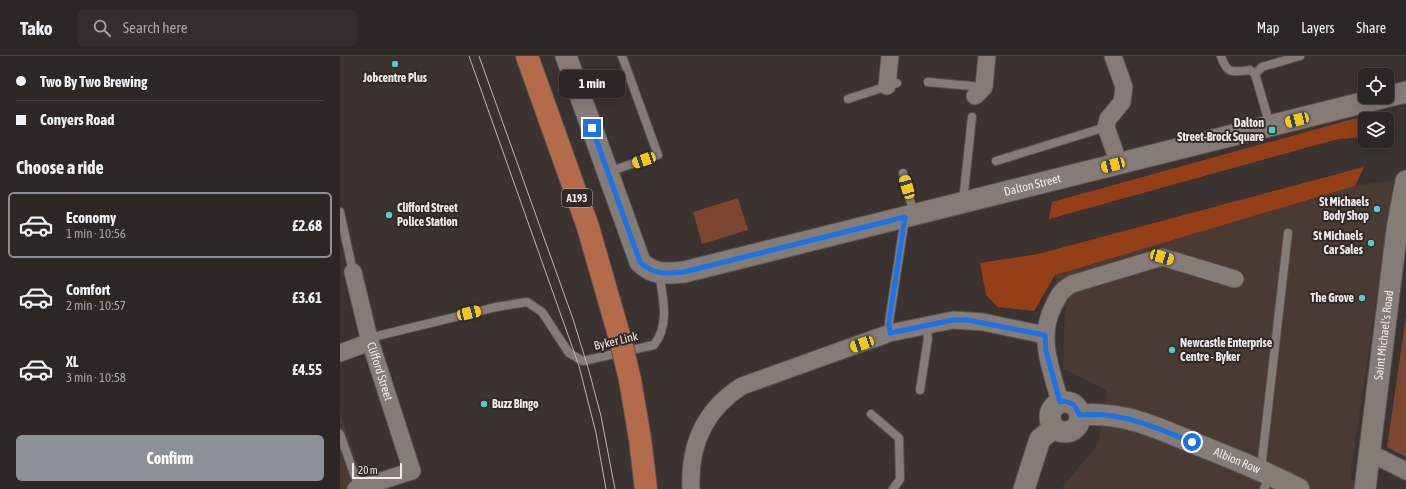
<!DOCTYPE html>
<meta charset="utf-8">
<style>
:root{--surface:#2c2624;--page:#342e2c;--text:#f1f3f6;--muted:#a6a5a6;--line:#484341;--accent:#8c9099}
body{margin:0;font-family:"Asap Condensed",sans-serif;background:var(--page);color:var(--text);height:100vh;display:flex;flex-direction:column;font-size:15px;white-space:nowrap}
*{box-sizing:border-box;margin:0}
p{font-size:13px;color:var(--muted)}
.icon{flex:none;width:22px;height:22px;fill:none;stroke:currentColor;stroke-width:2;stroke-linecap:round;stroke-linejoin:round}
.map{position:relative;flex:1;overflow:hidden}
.details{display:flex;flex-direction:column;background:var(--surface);width:340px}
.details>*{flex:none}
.hud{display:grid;align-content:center;height:88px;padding:0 16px;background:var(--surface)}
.fabs{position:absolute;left:1018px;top:12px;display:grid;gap:8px}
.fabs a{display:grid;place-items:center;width:36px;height:36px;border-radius:6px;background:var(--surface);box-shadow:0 2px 10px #0003,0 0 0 1px var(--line);font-size:20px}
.scale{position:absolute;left:12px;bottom:10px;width:50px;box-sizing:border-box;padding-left:4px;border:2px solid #f0eae8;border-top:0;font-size:11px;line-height:14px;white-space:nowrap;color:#f0eae8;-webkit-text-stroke:3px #312926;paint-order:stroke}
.end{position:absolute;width:18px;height:18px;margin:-9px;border:5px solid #1a73e8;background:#fff;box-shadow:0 0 0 2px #fff}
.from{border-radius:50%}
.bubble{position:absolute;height:28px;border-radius:6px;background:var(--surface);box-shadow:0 2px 10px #0003,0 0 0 1px var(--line);font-size:13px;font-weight:700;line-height:28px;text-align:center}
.car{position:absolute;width:12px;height:24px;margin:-12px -6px;border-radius:5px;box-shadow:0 0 3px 1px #0007;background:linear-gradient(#f5c518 24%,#345 0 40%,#f5c518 0 76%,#345 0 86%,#f5c518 0)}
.hud b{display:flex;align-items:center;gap:14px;height:38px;font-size:15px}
.hud b+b{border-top:1px solid var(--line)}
.hud i{width:10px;height:10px;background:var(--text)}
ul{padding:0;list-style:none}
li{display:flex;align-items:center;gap:12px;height:66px;margin:0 8px 6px;padding:0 8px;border:2px solid transparent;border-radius:6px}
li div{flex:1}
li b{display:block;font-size:15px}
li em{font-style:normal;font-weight:700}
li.current{border-color:var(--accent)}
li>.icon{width:36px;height:36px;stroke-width:1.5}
h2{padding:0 16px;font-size:18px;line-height:48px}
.action{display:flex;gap:8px;margin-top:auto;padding:8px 16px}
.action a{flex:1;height:46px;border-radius:6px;background:var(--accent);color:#fff;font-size:16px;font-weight:700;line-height:46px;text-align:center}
header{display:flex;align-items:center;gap:24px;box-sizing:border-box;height:56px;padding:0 20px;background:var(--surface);border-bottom:1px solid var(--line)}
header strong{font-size:19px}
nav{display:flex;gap:22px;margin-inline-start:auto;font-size:14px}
.search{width:280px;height:36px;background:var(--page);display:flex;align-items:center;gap:10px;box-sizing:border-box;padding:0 14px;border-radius:6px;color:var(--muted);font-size:15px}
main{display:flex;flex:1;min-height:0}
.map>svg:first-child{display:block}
.built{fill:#493a34}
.green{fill:#7c4731}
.forest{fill:#943f18}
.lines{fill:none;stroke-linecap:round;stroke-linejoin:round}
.service-casing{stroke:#58514e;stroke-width:10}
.minor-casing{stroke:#58514e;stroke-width:19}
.tertiary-casing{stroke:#58514e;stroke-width:23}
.primary-casing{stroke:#58514e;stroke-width:24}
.service{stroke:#857b77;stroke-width:8}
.minor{stroke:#857b77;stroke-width:17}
.tertiary{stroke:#857b77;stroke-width:21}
.primary{stroke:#b46b4b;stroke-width:22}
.tram{stroke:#bcb6b3;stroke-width:1}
.primary-bridge-casing{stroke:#58514e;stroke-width:24;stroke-linecap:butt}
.primary-bridge{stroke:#b46b4b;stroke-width:22}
.route{stroke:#1a73e8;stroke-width:5}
.poi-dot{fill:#53cdca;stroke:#312926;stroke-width:1.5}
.labels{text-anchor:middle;stroke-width:4;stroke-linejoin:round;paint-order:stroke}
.shield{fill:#312926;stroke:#b7b0ae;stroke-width:1}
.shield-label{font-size:11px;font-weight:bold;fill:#f0eae8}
.poi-label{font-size:12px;font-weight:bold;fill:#f0eae8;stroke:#312926;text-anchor:end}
.street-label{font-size:12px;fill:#f0eae8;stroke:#312926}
</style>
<header>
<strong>Tako</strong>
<div class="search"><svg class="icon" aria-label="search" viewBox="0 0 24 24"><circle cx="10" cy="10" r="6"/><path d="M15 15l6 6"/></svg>Search here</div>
<nav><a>Map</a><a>Layers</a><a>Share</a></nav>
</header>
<main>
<section class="details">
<div class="hud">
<b><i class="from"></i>Two By Two Brewing</b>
<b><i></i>Conyers Road</b>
</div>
<h2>Choose a ride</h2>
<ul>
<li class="current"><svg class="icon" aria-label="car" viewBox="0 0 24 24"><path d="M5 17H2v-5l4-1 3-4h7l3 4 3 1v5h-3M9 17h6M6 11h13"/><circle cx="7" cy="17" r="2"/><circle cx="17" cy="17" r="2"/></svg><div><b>Economy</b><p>1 min · 10:56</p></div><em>£2.68</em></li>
<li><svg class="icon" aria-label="car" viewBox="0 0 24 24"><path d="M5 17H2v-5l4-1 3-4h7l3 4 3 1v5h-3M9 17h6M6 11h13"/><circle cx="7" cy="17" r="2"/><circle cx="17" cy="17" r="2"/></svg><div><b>Comfort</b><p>2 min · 10:57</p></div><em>£3.61</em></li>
<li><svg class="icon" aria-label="car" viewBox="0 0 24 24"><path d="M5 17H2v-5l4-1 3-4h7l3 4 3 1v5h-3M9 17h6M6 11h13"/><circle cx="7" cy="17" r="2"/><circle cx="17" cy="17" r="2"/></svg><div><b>XL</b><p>3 min · 10:58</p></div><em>£4.55</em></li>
</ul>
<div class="action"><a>Confirm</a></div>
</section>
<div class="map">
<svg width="1066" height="433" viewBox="0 0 1066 433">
<rect width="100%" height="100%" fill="#3b3330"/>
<g class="built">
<polygon points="1054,124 1010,422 1021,433 721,433 758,388 767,334 723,313 725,250 714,219 1015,130"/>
<polygon points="0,356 26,433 0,433"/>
</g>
<g class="green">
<polygon points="398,142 408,174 362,188 353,156"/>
<polygon points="1066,260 1066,401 1047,391"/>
</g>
<g class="forest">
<polygon points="1039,62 1025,63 1025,81 998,83 709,163 712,146 1013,63"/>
<polygon points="1024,111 1015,130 715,219 694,255 658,251 646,239 640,207 698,198"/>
</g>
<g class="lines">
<g class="service-casing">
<g id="service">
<path d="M881,0C887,19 893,16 910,14L915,18L930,69"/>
<polyline points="915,18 922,11 960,0"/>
<polyline points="588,26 643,31"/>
<polyline points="508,43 557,27"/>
<polyline points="656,105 766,71"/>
<polyline points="268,116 318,99 282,0"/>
<polyline points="563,117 574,159"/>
<polyline points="623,146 632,61"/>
<polyline points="0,156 13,216"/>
<polyline points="550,277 549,266 565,162"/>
<path d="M29,282L156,251L187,246L202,256L229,297L243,305L314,289C330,269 323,241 319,218"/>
<polyline points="580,334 588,282 586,270"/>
<polyline points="531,358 559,382 560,423 553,433"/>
<polyline points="0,378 19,432"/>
<polyline points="921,413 948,177"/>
<polyline points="924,433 930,419"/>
</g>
</g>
<g class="minor-casing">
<g id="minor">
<polyline points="773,0 784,31 782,46 768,63 766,71 779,108"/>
<polyline points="547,30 550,0"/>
<polyline points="635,40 644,31 647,0"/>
<path id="s1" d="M13,216L29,282L72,415L16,433"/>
<polyline points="0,297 30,286"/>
<path d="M720,346C712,315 697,282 713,251C719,239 720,235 732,228L822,201L895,223"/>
<polyline points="1028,396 1066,415"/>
<path d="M351,433C349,389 364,354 402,330L550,277L613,264L643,266L705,279"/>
</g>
</g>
<g class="tertiary-casing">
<g id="tertiary">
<path id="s2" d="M226,0L300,206C313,219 326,218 344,216L1066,36"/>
<circle cx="725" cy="361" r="15"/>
<path id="s3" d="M740,359C783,355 818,372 856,388C892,402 926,416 959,433"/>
<polyline points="684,433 700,383 714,372"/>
<path id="s4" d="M1025,433L1057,173L1066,125"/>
</g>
</g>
<g class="primary-casing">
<g id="primary">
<polyline points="187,0 248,171 281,286"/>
<polyline points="290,324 300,383 306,433"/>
</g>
</g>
<use href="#service" class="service"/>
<use href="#minor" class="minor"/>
<use href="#tertiary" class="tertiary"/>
<use href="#primary" class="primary"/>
<g class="tram">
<polyline points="129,0 239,310 256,377 266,433"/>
<polyline points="139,0 233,263 249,315 261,360 275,433"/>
</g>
<g class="primary-bridge-casing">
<polyline id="primary-bridge" points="281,286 290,324"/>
</g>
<use href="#primary-bridge" class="primary-bridge"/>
</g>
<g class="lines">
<path class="route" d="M252,72L300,206C313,219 326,218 344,216L565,161L549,266L550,277L613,264H627L705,279L706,295L720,346L724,345L733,348L740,359C781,355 814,371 852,386"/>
</g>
<g class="poi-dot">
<circle cx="55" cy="8" r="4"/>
<rect x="928" y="70" width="8" height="8" rx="2"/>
<circle cx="1037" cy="153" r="4"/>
<circle cx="49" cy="159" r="4"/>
<circle cx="1031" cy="187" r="4"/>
<circle cx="1022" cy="242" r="4"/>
<circle cx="832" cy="294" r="4"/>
<circle cx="144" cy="348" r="4"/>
</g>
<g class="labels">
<rect class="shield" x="222" y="133" width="30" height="18" rx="3"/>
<g class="shield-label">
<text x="237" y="146">A193</text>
</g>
<g class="poi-label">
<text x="55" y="26" text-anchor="middle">Jobcentre Plus</text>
<text x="924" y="71">Dalton<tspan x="924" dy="14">Street-Brock Square</tspan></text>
<text x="1029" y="150">St Michaels<tspan x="1029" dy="14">Body Shop</tspan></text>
<text x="57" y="156" text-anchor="start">Clifford Street<tspan x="57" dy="14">Police Station</tspan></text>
<text x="1023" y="184">St Michaels<tspan x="1023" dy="14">Car Sales</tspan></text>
<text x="1014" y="246">The Grove</text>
<text x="840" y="291" text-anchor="start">Newcastle Enterprise<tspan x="840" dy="14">Centre - Byker</tspan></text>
<text x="152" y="352" text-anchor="start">Buzz Bingo</text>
</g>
<g class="street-label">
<text dy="4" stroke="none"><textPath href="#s2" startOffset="625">Dalton Street</textPath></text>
<text dy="4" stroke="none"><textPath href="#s4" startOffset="155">Saint Michael's Road</textPath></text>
<text transform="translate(276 285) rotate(-13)" y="4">Byker Link</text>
<text dy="4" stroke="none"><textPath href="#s1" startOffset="103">Clifford Street</textPath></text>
<text dy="4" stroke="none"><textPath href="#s3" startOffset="165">Albion Row</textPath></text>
</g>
</g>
</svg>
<div class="fabs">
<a><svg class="icon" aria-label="locate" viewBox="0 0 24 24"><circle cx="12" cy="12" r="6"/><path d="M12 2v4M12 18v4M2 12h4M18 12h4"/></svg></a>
<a><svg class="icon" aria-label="layers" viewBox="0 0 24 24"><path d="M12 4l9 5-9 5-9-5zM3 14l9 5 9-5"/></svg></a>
</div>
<div class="scale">20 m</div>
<i class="end from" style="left:852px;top:386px"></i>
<i class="end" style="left:252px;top:72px"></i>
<div class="bubble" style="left:219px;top:14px;width:66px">1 min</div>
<i class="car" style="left:957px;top:64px;rotate:256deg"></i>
<i class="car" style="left:304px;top:104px;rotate:251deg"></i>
<i class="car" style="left:773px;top:109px;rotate:256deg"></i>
<i class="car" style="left:567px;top:131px;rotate:344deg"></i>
<i class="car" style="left:822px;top:201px;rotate:106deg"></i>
<i class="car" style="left:129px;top:257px;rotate:77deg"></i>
<i class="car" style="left:522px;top:288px;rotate:251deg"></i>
</div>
</main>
